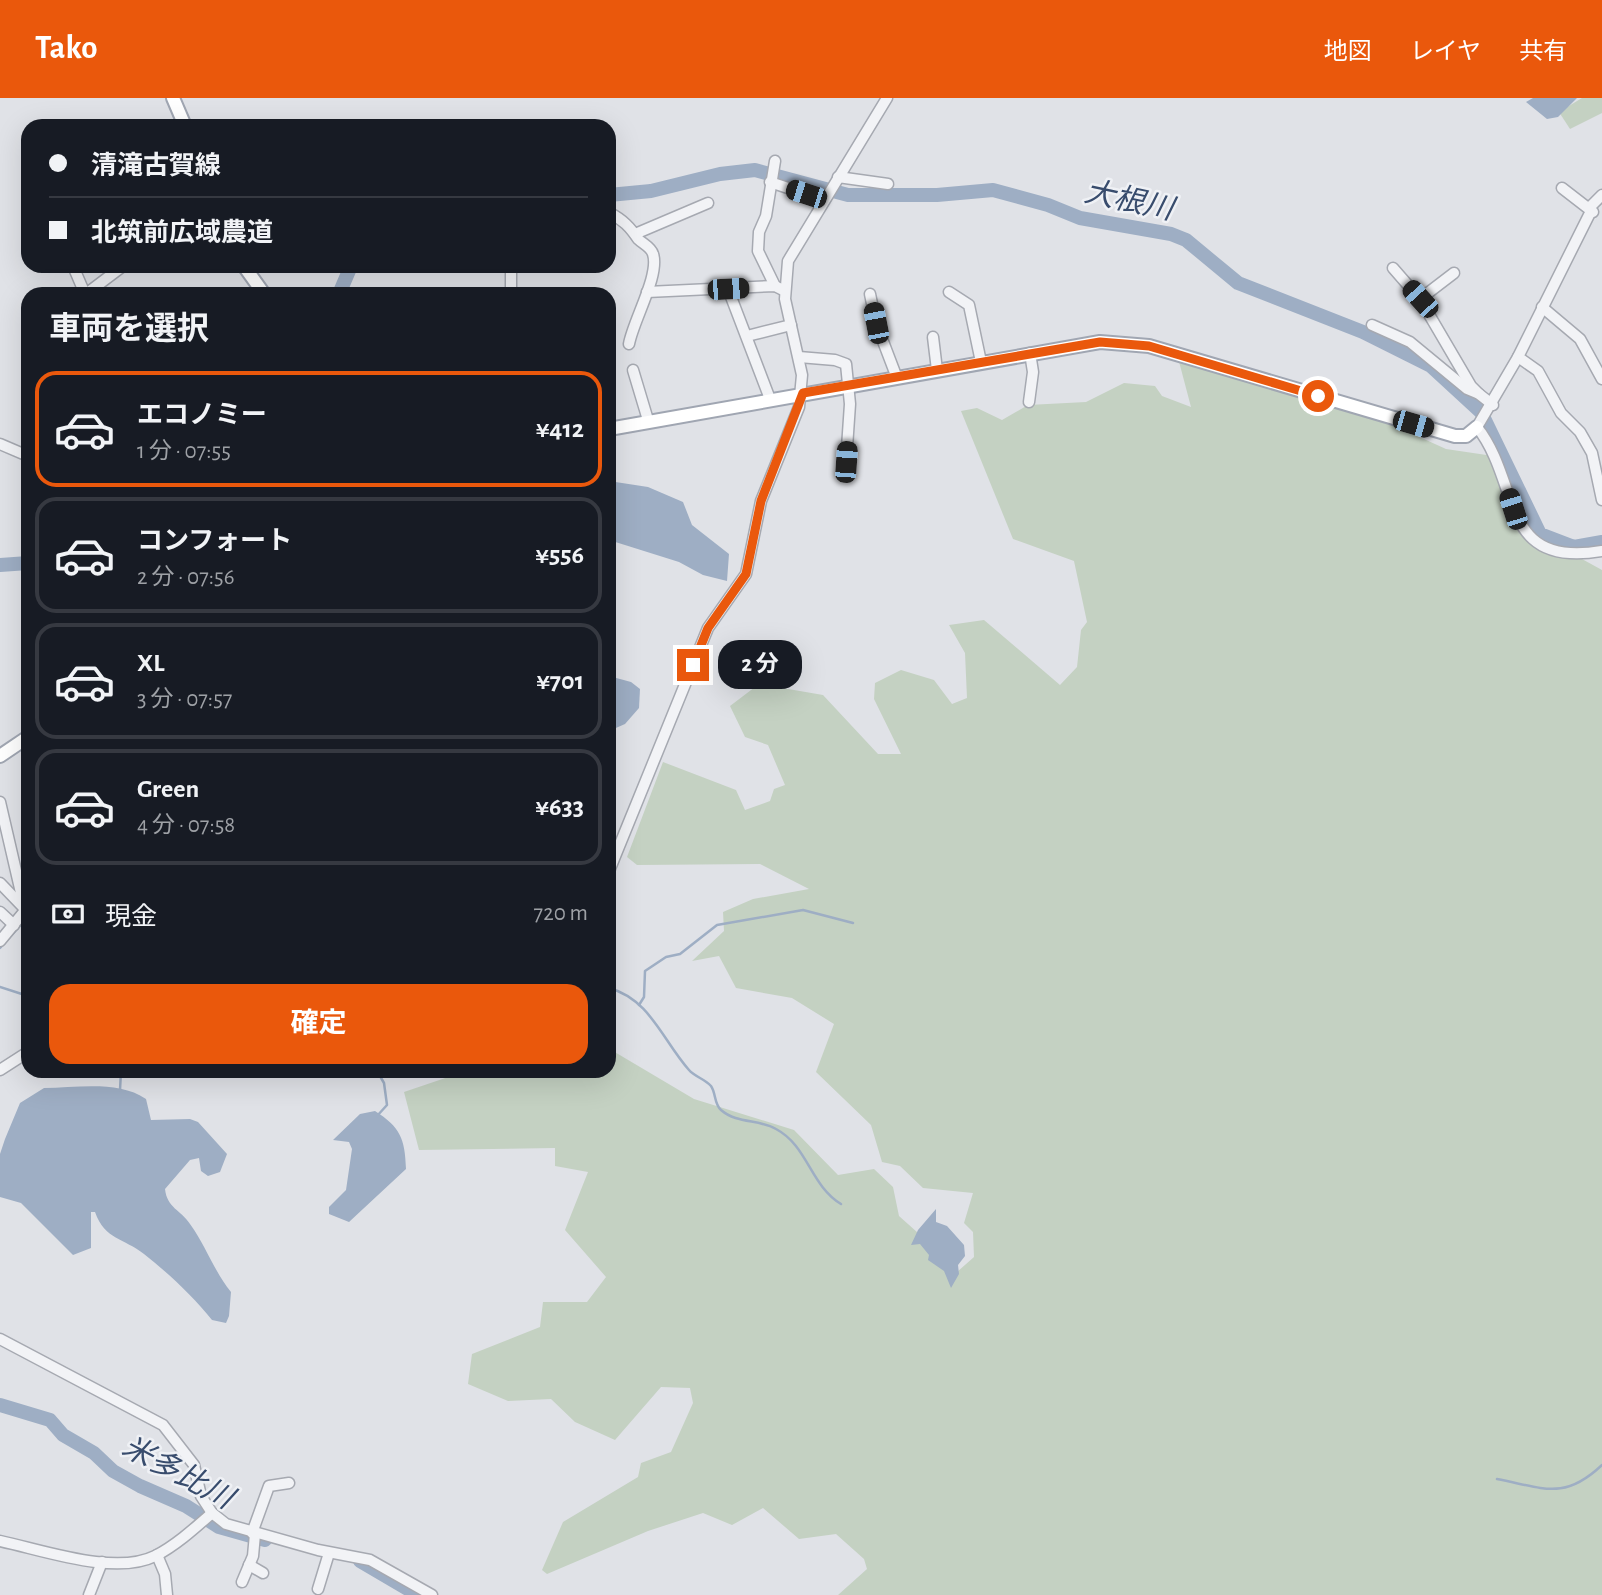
<!DOCTYPE html>
<html lang="ja">
<meta charset="utf-8">
<style>
:root{--surface:#171b24;--page:#20242c;--text:#f1f3f6;--muted:#9ea1a6;--line:#363941;--accent:#ea580c}
body{margin:0;font-family:"Alegreya Sans","Noto Sans JP",sans-serif;background:var(--page);color:var(--text);height:100vh;display:flex;flex-direction:column;font-size:26px;white-space:nowrap}
*{box-sizing:border-box;margin:0}
p{font-size:23px;color:var(--muted)}
.icon{flex:none;width:38px;height:38px;fill:none;stroke:currentColor;stroke-width:2;stroke-linecap:round;stroke-linejoin:round}
.map{position:relative;flex:1;overflow:hidden}
.details{position:absolute;left:21px;top:189px;width:595px;height:791px;display:flex;flex-direction:column;background:var(--surface);border-radius:21px;box-shadow:0 7px 28px #0002}
.details>*{flex:none}
.guide{position:absolute;left:21px;top:21px;width:595px;height:154px;border-radius:21px;box-shadow:0 7px 28px #0002;display:grid;align-content:center;height:154px;padding:0 28px;background:var(--surface)}
.end{position:absolute;width:32px;height:32px;margin:-16px;border:9px solid #ea580c;background:#fff;box-shadow:0 0 0 4px #fff}
.from{border-radius:50%}
.bubble{position:absolute;height:49px;border-radius:21px;background:var(--surface);box-shadow:0 7px 28px #0002;font-size:23px;font-weight:700;line-height:49px;text-align:center}
.car{position:absolute;width:21px;height:42px;margin:-21px -10px;border-radius:9px;box-shadow:0 0 5px 2px #0007;background:linear-gradient(#222 24%,#8ab4d8 0 40%,#222 0 76%,#8ab4d8 0 86%,#222 0)}
.guide b{display:flex;align-items:center;gap:24px;height:66px;font-size:26px}
.guide b+b{border-top:2px solid var(--line)}
.guide i{width:18px;height:18px;background:var(--text)}
ul{padding:0;list-style:none}
li{display:flex;align-items:center;gap:21px;height:116px;margin:0 14px 10px;padding:0 14px;border:4px solid var(--line);border-radius:21px}
li div{flex:1}
li b{display:block;font-size:26px}
li em{font-style:normal;font-weight:700}
li.on{border-color:var(--accent)}
li>.icon{width:63px;height:63px;stroke-width:1.5}
h2{padding:0 28px;font-size:32px;line-height:84px}
.pay{display:flex;align-items:center;gap:18px;height:77px;padding:0 28px;font-size:26px}
.pay p{margin-inline-start:auto}
.primary-button{display:flex;gap:14px;margin-top:auto;padding:14px 28px}
.primary-button a{flex:1;height:80px;border-radius:21px;background:var(--accent);color:#fff;font-size:28px;font-weight:700;line-height:80px;text-align:center}
header{display:flex;align-items:center;gap:42px;box-sizing:border-box;height:98px;padding:0 35px;background:var(--accent);color:#fff}
header strong{font-size:33px}
nav{display:flex;gap:38px;margin-inline-start:auto;font-size:24px}
.map>svg:first-child{display:block}
.green{fill:#c4d1c2}
.water{fill:#9eaec4}
.lines{fill:none;stroke-linecap:round;stroke-linejoin:round}
.stream{stroke:#9eaec4;stroke-width:2.5}
.river{stroke:#9eaec4;stroke-width:14}
.minor-casing{stroke:#a6a9b1;stroke-width:13}
.major-casing{stroke:#a0a6b2;stroke-width:16}
.minor{stroke:#f2f3f6;stroke-width:10}
.major{stroke:#fff;stroke-width:12}
.route{stroke:#ea580c;stroke-width:9}
.labels{text-anchor:middle;stroke-width:5;stroke-linejoin:round;paint-order:stroke}
.water-label{font-size:30px;font-style:italic;fill:#384c6d;stroke:#eff1f5}
</style>
<header>
<strong>Tako</strong>
<nav><a>地図</a><a>レイヤ</a><a>共有</a></nav>
</header>
<div class="map">
<svg width="1602" height="1497" viewBox="0 0 1602 1497">
<rect width="100%" height="100%" fill="#e0e2e7"/>
<g class="green">
<polygon points="1582,0 1602,0 1602,15 1570,31 1559,14"/>
<polygon points="1177,256 1393,327 1446,351 1500,359 1531,433 1602,472 1602,1497 838,1497 867,1471 864,1461 836,1436 799,1441 763,1410 732,1427 703,1415 648,1433 547,1476 542,1472 563,1424 638,1379 641,1365 671,1354 693,1305 690,1290 661,1289 615,1342 575,1324 551,1301 508,1303 468,1286 472,1256 540,1229 543,1204 587,1204 606,1179 565,1132 588,1074 555,1068 555,1050 419,1052 404,994 466,973 609,973 609,930 612,930 613,953 694,1001 794,1032 838,1077 874,1071 893,1089 899,1118 945,1159 957,1174 974,1159 973,1134 964,1125 973,1095 923,1090 900,1068 882,1064 871,1027 816,974 834,926 792,900 736,890 719,858 692,863 724,833 723,814 753,801 809,791 760,766 637,767 627,759 663,664 736,692 745,712 770,703 774,691 785,687 768,647 745,639 730,608 759,586 823,597 878,656 901,656 874,601 875,585 901,572 934,582 952,606 967,600 965,555 949,527 984,522 1060,587 1077,569 1081,532 1087,524 1074,463 1013,441 961,313 977,310 1002,322 1028,307 1086,304 1124,285 1155,288 1162,298 1191,309"/>
</g>
<g class="water">
<polygon points="1533,0 1577,0 1558,19 1547,21 1526,4"/>
<polygon points="609,383 648,389 683,404 692,427 729,456 727,483 703,477 679,464 609,442"/>
<polygon points="609,578 631,584 640,591 639,610 625,626 609,633"/>
<path d="M44,990C77,990 118,982 146,1001L151,1022L190,1021L198,1024L227,1056L220,1074L208,1078L201,1073L199,1060L190,1062L165,1091C167,1110 181,1112 190,1126C206,1148 214,1173 231,1194L229,1218L226,1225L212,1222C193,1198 168,1175 144,1156C124,1140 105,1142 95,1114H91V1150L73,1157L21,1105L0,1099V1056L5,1041L20,1005Z"/>
<path d="M375,1013C400,1029 405,1040 406,1071L349,1124L329,1116V1109L346,1092L352,1051L349,1044L333,1042L360,1016Z"/>
<polygon points="936,1111 936,1124 947,1128 964,1147 965,1158 958,1167 959,1176 951,1190 944,1173 928,1162 929,1157 920,1146 911,1147 918,1132"/>
</g>
<g class="lines">
<g class="stream">
<polyline points="0,850 28,819"/>
<polyline points="0,889 28,898"/>
<path d="M609,890C650,901 663,943 689,972C695,979 705,981 711,988C716,995 714,1006 721,1012C737,1026 759,1021 776,1031C808,1048 810,1087 841,1106"/>
<polyline points="639,907 644,899 645,873 666,859 680,856 717,827 803,812 853,825"/>
<polyline points="284,973 307,976 319,973"/>
<polyline points="377,973 384,985 387,1007 377,1018"/>
<polyline points="120,992 121,973"/>
<path d="M1497,1381C1544,1390 1564,1403 1602,1367"/>
</g>
<g class="river">
<polyline points="609,97 651,93 720,76 755,72 848,97 937,97 993,92 1048,107 1080,120 1171,136 1186,142 1238,185 1363,234 1431,268 1481,314 1540,436 1574,449 1602,444"/>
<polyline points="339,196 351,168"/>
<polyline points="0,467 28,465"/>
<polyline points="0,1307 50,1322 63,1337 94,1355 113,1373 140,1388 186,1408 219,1429 265,1442"/>
<polyline points="360,1463 418,1497"/>
</g>
<g class="minor-casing">
<g id="minor">
<polyline points="775,63 766,118 759,134 758,153 775,188"/>
<polyline points="838,79 888,86"/>
<polyline points="770,84 824,102"/>
<polyline points="1562,90 1593,114"/>
<polyline points="1589,110 1602,97"/>
<path d="M610,115C623,122 630,129 638,141C643,146 651,149 653,156C660,177 633,223 629,246"/>
<path d="M1589,117L1518,259L1477,329C1522,386 1498,471 1602,453"/>
<polyline points="635,136 708,105"/>
<polyline points="73,168 85,196"/>
<polyline points="511,168 511,196"/>
<polyline points="1393,170 1420,201 1471,288 1479,296"/>
<polyline points="728,191 770,301"/>
<polyline points="647,194 775,188 785,193"/>
<polyline points="949,194 969,207 981,264"/>
<polyline points="86,196 123,168"/>
<polyline points="870,196 876,225 897,280"/>
<polyline points="1420,201 1454,175"/>
<polyline points="1542,209 1580,241 1602,281"/>
<polyline points="1372,227 1410,244 1467,291 1479,296 1493,307"/>
<polyline points="747,238 791,227"/>
<polyline points="933,239 937,272"/>
<polyline points="799,259 835,262 846,266 850,306 846,364"/>
<polyline points="1518,259 1538,273 1561,315 1580,334 1592,355 1602,402"/>
<polyline points="633,272 648,322"/>
<polyline points="1029,304 1033,274 1030,255"/>
<polyline points="0,346 28,358"/>
<polyline points="0,704 25,812"/>
<polyline points="609,773 708,530 746,476 761,403 799,309 802,277 785,201 788,163 887,0"/>
<polyline points="0,785 25,811"/>
<polyline points="0,814 14,827"/>
<polyline points="0,843 28,809"/>
<polyline points="0,972 28,954"/>
<polyline points="0,1241 163,1327 194,1367 201,1398 212,1415 226,1426 318,1452 370,1462 432,1497"/>
<polyline points="252,1435 269,1388 289,1385"/>
<path d="M0,1443C43,1452 115,1478 155,1458C175,1448 195,1430 212,1415"/>
<polyline points="157,1457 165,1476 167,1497"/>
<polyline points="249,1467 263,1475"/>
<polyline points="242,1484 253,1458 255,1436"/>
<polyline points="318,1491 329,1455"/>
<polyline points="89,1497 102,1464"/>
</g>
</g>
<g class="major-casing">
<g id="major">
<polyline points="173,0 185,28"/>
<polyline points="244,168 264,196"/>
<polyline points="609,331 1100,244 1149,248 1455,338 1466,338 1477,329"/>
<polyline points="0,658 28,639"/>
</g>
</g>
<use href="#minor" class="minor"/>
<use href="#major" class="major"/>
</g>
<g class="lines">
<polyline class="route" points="693,567 708,530 746,476 761,403 803,295 1100,244 1149,248 1318,298"/>
</g>
<g class="labels">
<g class="water-label">
<text transform="translate(1129 102) rotate(12)" y="10">大根川</text>
<text transform="translate(178 1374) rotate(28)" y="10">米多比川</text>
</g>
</g>
</svg>
<i class="end from" style="left:1318px;top:298px"></i>
<i class="end" style="left:693px;top:567px"></i>
<div class="bubble" style="left:718px;top:542px;width:84px">2 分</div>
<i class="car" style="left:806px;top:96px;rotate:288deg"></i>
<i class="car" style="left:728px;top:191px;rotate:87deg"></i>
<i class="car" style="left:1420px;top:201px;rotate:318deg"></i>
<i class="car" style="left:876px;top:225px;rotate:349deg"></i>
<i class="car" style="left:1413px;top:326px;rotate:106deg"></i>
<i class="car" style="left:846px;top:364px;rotate:4deg"></i>
<i class="car" style="left:1513px;top:411px;rotate:342deg"></i>
<div class="guide">
<b><i class="from"></i>清滝古賀線</b>
<b><i></i>北筑前広域農道</b>
</div>
<section class="details">
<h2>車両を選択</h2>
<ul>
<li class="on"><svg class="icon" aria-label="car" viewBox="0 0 24 24"><path d="M5 17H2v-5l4-1 3-4h7l3 4 3 1v5h-3M9 17h6M6 11h13"/><circle cx="7" cy="17" r="2"/><circle cx="17" cy="17" r="2"/></svg><div><b>エコノミー</b><p>1 分 · 07:55</p></div><em>¥412</em></li>
<li><svg class="icon" aria-label="car" viewBox="0 0 24 24"><path d="M5 17H2v-5l4-1 3-4h7l3 4 3 1v5h-3M9 17h6M6 11h13"/><circle cx="7" cy="17" r="2"/><circle cx="17" cy="17" r="2"/></svg><div><b>コンフォート</b><p>2 分 · 07:56</p></div><em>¥556</em></li>
<li><svg class="icon" aria-label="car" viewBox="0 0 24 24"><path d="M5 17H2v-5l4-1 3-4h7l3 4 3 1v5h-3M9 17h6M6 11h13"/><circle cx="7" cy="17" r="2"/><circle cx="17" cy="17" r="2"/></svg><div><b>XL</b><p>3 分 · 07:57</p></div><em>¥701</em></li>
<li><svg class="icon" aria-label="car" viewBox="0 0 24 24"><path d="M5 17H2v-5l4-1 3-4h7l3 4 3 1v5h-3M9 17h6M6 11h13"/><circle cx="7" cy="17" r="2"/><circle cx="17" cy="17" r="2"/></svg><div><b>Green</b><p>4 分 · 07:58</p></div><em>¥633</em></li>
</ul>
<div class="pay"><svg class="icon" aria-label="cash" viewBox="0 0 24 24"><path d="M3 7h18v10H3z"/><circle cx="12" cy="12" r="2"/></svg>現金<p>720 m</p></div>
<div class="primary-button"><a>確定</a></div>
</section>
</div>
